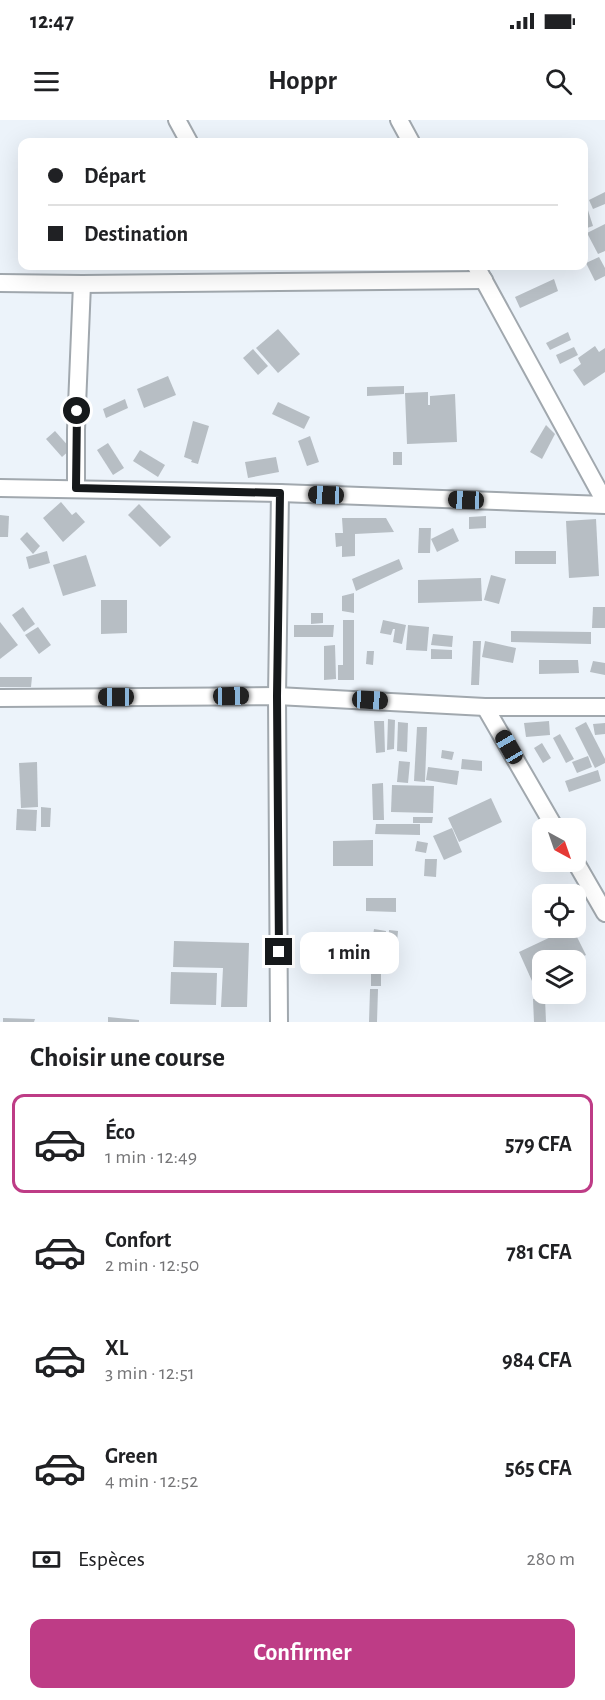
<!DOCTYPE html>
<html lang="fr">
<meta charset="utf-8">
<style>
:root{--surface:#fff;--page:#f6f6f6;--text:#202124;--muted:#757577;--line:#e0e0e0;--accent:#be3c86}
body{margin:0;font-family:"Alegreya Sans",sans-serif;background:var(--page);color:var(--text);height:100vh;display:flex;flex-direction:column;font-size:22px;white-space:nowrap}
*{box-sizing:border-box;margin:0}
p{font-size:20px;color:var(--muted)}
.icon{flex:none;width:33px;height:33px;fill:none;stroke:currentColor;stroke-width:2;stroke-linecap:round;stroke-linejoin:round}
.map{position:relative;height:902px;overflow:hidden}
.sheet{display:flex;flex-direction:column;background:var(--surface);flex:1}
.sheet>*{flex:none}
.top-card{position:absolute;left:18px;top:18px;width:570px;height:132px;border-radius:12px;box-shadow:0 6px 24px #0002;display:grid;align-content:center;height:132px;padding:0 30px;background:var(--surface)}
.needle{width:39px;rotate:140deg}
.controls{position:absolute;left:532px;top:698px;display:grid;gap:12px}
.controls a{display:grid;place-items:center;width:54px;height:54px;border-radius:12px;background:var(--surface);box-shadow:0 6px 24px #0002;font-size:30px}
.end{position:absolute;width:27px;height:27px;margin:-14px;border:8px solid #16191b;background:#fff;box-shadow:0 0 0 3px #fff}
.from{border-radius:50%}
.bubble{position:absolute;height:42px;border-radius:12px;background:var(--surface);box-shadow:0 6px 24px #0002;font-size:20px;font-weight:700;line-height:42px;text-align:center}
.car{position:absolute;width:18px;height:36px;margin:-18px -9px;border-radius:8px;box-shadow:0 0 4px 2px #0007;background:linear-gradient(#222 24%,#8ab4d8 0 40%,#222 0 76%,#8ab4d8 0 86%,#222 0)}
.top-card b{display:flex;align-items:center;gap:21px;height:57px;font-size:22px}
.top-card b+b{border-top:2px solid var(--line)}
.top-card i{width:15px;height:15px;background:var(--text)}
ul{padding:0;list-style:none}
li{display:flex;align-items:center;gap:18px;height:99px;margin:0 12px 9px;padding:0 18px;border:3px solid transparent;border-radius:12px}
li div{flex:1}
li b{display:block;font-size:22px}
li em{font-style:normal;font-weight:700}
li.on{border-color:var(--accent)}
li>.icon{width:54px;height:54px;stroke-width:1.5}
h2{padding:0 30px;font-size:27px;line-height:72px}
.pay{display:flex;align-items:center;gap:15px;height:66px;padding:0 30px;font-size:22px}
.pay p{margin-inline-start:auto}
.primary-button{display:flex;gap:12px;margin-top:auto;padding:12px 30px}
.primary-button a{flex:1;height:69px;border-radius:12px;background:var(--accent);color:#fff;font-size:24px;font-weight:700;line-height:69px;text-align:center}
.status{display:flex;justify-content:space-between;align-items:center;height:42px;padding:0 30px;background:var(--surface);direction:ltr}
.status svg{height:16px;fill:currentColor}
header{display:flex;justify-content:space-between;align-items:center;height:78px;padding:0 30px;background:var(--surface);font-size:27px;font-weight:700}
.map>svg:first-child{display:block}
.building{fill:#b7bec4}
.lines{fill:none;stroke-linecap:round;stroke-linejoin:round}
.minor-casing{stroke:#a1a8ae;stroke-width:20}
.minor{stroke:#fff;stroke-width:16}
.route{stroke:#16191b;stroke-width:8}
</style>
<div class="status"><b>12:47</b><svg viewBox="0 0 49 12"><path d="M0 12V9h3v3zM5 12V6h3v6zM10 12V3h3v9zM15 12V0h3v12zM26 1h20v11H26zM47 4h2v5h-2z"/></svg></div>
<header><svg class="icon" aria-label="menu" viewBox="0 0 24 24"><path d="M4 6h16M4 12h16M4 18h16"/></svg>Hoppr<svg class="icon" aria-label="search" viewBox="0 0 24 24"><circle cx="10" cy="10" r="6"/><path d="M15 15l6 6"/></svg></header>
<div class="map">
<svg width="605" height="902" viewBox="0 0 605 902">
<rect width="100%" height="100%" fill="#ecf3fa"/>
<g class="building">
<polygon points="605,72 605,84 593,89 589,80"/>
<polygon points="586,84 593,106 584,109 584,85"/>
<polygon points="605,104 605,131 598,134 587,113"/>
<polygon points="599,137 605,148 605,156 595,161 586,143"/>
<polygon points="554,159 558,171 520,188 515,177"/>
<polygon points="278,209 300,234 278,253 256,228"/>
<polygon points="568,212 571,220 550,230 546,223"/>
<polygon points="595,226 599,232 605,228 605,252 584,266 573,250 581,244 578,238"/>
<polygon points="574,227 578,235 560,244 556,235"/>
<polygon points="253,229 268,246 258,255 243,238"/>
<polygon points="168,256 176,275 144,288 137,269"/>
<polygon points="404,266 404,274 367,276 367,267"/>
<polygon points="428,272 428,285 430,285 430,276 455,274 457,322 407,324 405,273"/>
<polygon points="125,279 128,288 106,298 103,289"/>
<polygon points="278,282 310,297 304,309 272,294"/>
<polygon points="193,301 209,306 198,344 191,342 192,340 184,337"/>
<polygon points="546,305 555,314 542,339 530,332"/>
<polygon points="55,311 71,329 62,337 46,319"/>
<polygon points="310,316 319,342 307,346 298,321"/>
<polygon points="108,323 124,348 113,355 97,330"/>
<polygon points="140,330 165,345 158,357 133,341"/>
<rect x="393" y="332" width="9" height="13"/>
<polygon points="276,337 279,352 248,358 245,342"/>
<polygon points="61,382 72,395 76,392 85,402 63,422 43,398"/>
<polygon points="139,384 171,417 160,427 128,395"/>
<polygon points="0,395 9,396 8,417 0,417"/>
<polygon points="486,396 486,408 469,409 469,397"/>
<polygon points="342,398 386,398 394,412 355,414 355,436 342,437 342,426 336,427 335,413 343,413"/>
<polygon points="596,399 599,456 569,458 566,401"/>
<polygon points="419,408 431,408 430,433 418,433"/>
<polygon points="453,408 459,421 437,432 431,419"/>
<polygon points="27,412 40,426 33,434 20,419"/>
<polygon points="47,431 50,443 29,449 26,437"/>
<rect x="515" y="431" width="41" height="13"/>
<polygon points="86,435 96,466 63,476 53,445"/>
<polygon points="399,439 403,449 356,471 352,459"/>
<polygon points="491,455 506,459 499,484 484,480"/>
<polygon points="481,458 482,481 418,483 418,460"/>
<polygon points="354,473 354,493 342,491 342,476"/>
<polygon points="101,480 127,480 127,513 101,514"/>
<polygon points="23,487 35,504 24,512 12,495"/>
<polygon points="593,487 605,487 605,508 592,508"/>
<polygon points="311,493 323,493 323,503 311,504"/>
<polygon points="343,500 354,500 354,560 338,560 338,545 343,545"/>
<polygon points="383,500 406,505 402,524 393,522 395,509 393,509 391,515 380,513"/>
<polygon points="0,502 18,525 0,539"/>
<polygon points="294,505 334,505 333,517 294,517"/>
<polygon points="408,505 429,507 427,531 406,530"/>
<polygon points="38,507 51,525 39,534 25,515"/>
<polygon points="511,511 591,512 591,524 511,522"/>
<polygon points="433,514 453,516 452,527 431,525"/>
<polygon points="473,521 481,521 479,565 471,565"/>
<polygon points="485,521 516,528 513,543 482,537"/>
<polygon points="335,525 336,559 324,560 324,526"/>
<polygon points="431,529 452,530 452,539 431,539"/>
<polygon points="367,531 374,531 373,545 366,544"/>
<polygon points="539,540 578,540 579,553 539,554"/>
<polygon points="593,541 605,543 605,555 590,552"/>
<polygon points="0,557 32,557 31,567 0,567"/>
<polygon points="388,599 395,600 394,629 387,630"/>
<polygon points="374,601 384,601 385,632 376,633"/>
<polygon points="549,601 550,615 526,617 524,603"/>
<polygon points="398,602 408,603 407,632 397,631"/>
<polygon points="586,602 605,639 605,643 595,648 575,608"/>
<polygon points="605,603 605,614 595,615 593,604"/>
<polygon points="417,607 427,607 425,662 414,661"/>
<polygon points="560,614 574,639 566,643 553,618"/>
<polygon points="542,623 551,638 543,643 534,628"/>
<polygon points="442,630 454,632 452,640 441,638"/>
<polygon points="588,636 592,647 577,653 572,642"/>
<polygon points="462,639 482,641 482,651 461,649"/>
<polygon points="399,641 410,642 408,663 397,662"/>
<polygon points="37,642 38,687 21,688 19,643"/>
<polygon points="428,647 459,651 457,665 426,660"/>
<polygon points="598,650 601,661 569,672 565,661"/>
<polygon points="383,663 384,700 373,700 372,664"/>
<polygon points="392,665 434,666 433,693 391,692"/>
<polygon points="491,678 502,702 459,722 448,698"/>
<polygon points="41,687 51,688 50,707 41,707"/>
<polygon points="17,689 37,690 36,711 16,710"/>
<polygon points="413,697 433,697 432,703 413,703"/>
<polygon points="376,704 420,704 420,715 375,714"/>
<polygon points="452,708 462,732 444,740 433,716"/>
<polygon points="373,720 373,746 333,746 333,721"/>
<polygon points="417,721 428,723 426,733 415,731"/>
<polygon points="425,739 437,739 436,757 424,756"/>
<polygon points="366,778 396,778 396,792 366,791"/>
<polygon points="572,807 586,835 576,840 543,840 543,856 532,861 519,832"/>
<polygon points="374,809 386,811 382,838 370,836"/>
<polygon points="389,810 398,811 396,834 388,834"/>
<polygon points="174,821 249,823 247,887 221,887 223,848 173,847"/>
<rect x="371" y="841" width="10" height="25"/>
<polygon points="171,852 217,853 216,885 170,884"/>
<polygon points="370,869 378,869 377,902 369,902"/>
<polygon points="545,878 546,902 534,902 533,879"/>
<polygon points="108,897 139,900 139,902 108,902"/>
<polygon points="3,898 35,899 34,902 3,902"/>
</g>
<g class="lines">
<g class="minor-casing">
<g id="minor">
<polyline points="177,0 189,22"/>
<polyline points="399,0 411,22"/>
<polyline points="476,146 605,382"/>
<polyline points="0,163 82,164 484,160"/>
<polyline points="0,368 280,373 605,385"/>
<polyline points="76,368 76,310 82,164"/>
<polyline points="0,578 277,576 485,587 605,587"/>
<polyline points="485,587 555,708"/>
<polyline points="575,741 605,793"/>
<polyline points="279,902 277,576 280,373"/>
</g>
</g>
<use href="#minor" class="minor"/>
</g>
<g class="lines">
<polyline class="route" points="77,291 76,368 280,373 277,576 279,832"/>
</g>
</svg>
<div class="controls">
<a><svg class="needle" viewBox="-14 -14 28 28"><path d="M0-13l5 13h-10z" fill="#e53935"/><path d="M0 13l5-13h-10z" fill="#757577"/></svg></a>
<a><svg class="icon" aria-label="locate" viewBox="0 0 24 24"><circle cx="12" cy="12" r="6"/><path d="M12 2v4M12 18v4M2 12h4M18 12h4"/></svg></a>
<a><svg class="icon" aria-label="layers" viewBox="0 0 24 24"><path d="M12 4l9 5-9 5-9-5zM3 14l9 5 9-5"/></svg></a>
</div>
<i class="end from" style="left:77px;top:291px"></i>
<i class="end" style="left:279px;top:832px"></i>
<div class="bubble" style="left:300px;top:812px;width:99px">1 min</div>
<i class="car" style="left:326px;top:375px;rotate:272deg"></i>
<i class="car" style="left:466px;top:380px;rotate:272deg"></i>
<i class="car" style="left:231px;top:576px;rotate:89deg"></i>
<i class="car" style="left:116px;top:577px;rotate:270deg"></i>
<i class="car" style="left:370px;top:580px;rotate:93deg"></i>
<i class="car" style="left:509px;top:627px;rotate:330deg"></i>
<div class="top-card">
<b><i class="from"></i>Départ</b>
<b><i></i>Destination</b>
</div>
</div>
<section class="sheet">
<h2>Choisir une course</h2>
<ul>
<li class="on"><svg class="icon" aria-label="car" viewBox="0 0 24 24"><path d="M5 17H2v-5l4-1 3-4h7l3 4 3 1v5h-3M9 17h6M6 11h13"/><circle cx="7" cy="17" r="2"/><circle cx="17" cy="17" r="2"/></svg><div><b>Éco</b><p>1 min · 12:49</p></div><em>579 CFA</em></li>
<li><svg class="icon" aria-label="car" viewBox="0 0 24 24"><path d="M5 17H2v-5l4-1 3-4h7l3 4 3 1v5h-3M9 17h6M6 11h13"/><circle cx="7" cy="17" r="2"/><circle cx="17" cy="17" r="2"/></svg><div><b>Confort</b><p>2 min · 12:50</p></div><em>781 CFA</em></li>
<li><svg class="icon" aria-label="car" viewBox="0 0 24 24"><path d="M5 17H2v-5l4-1 3-4h7l3 4 3 1v5h-3M9 17h6M6 11h13"/><circle cx="7" cy="17" r="2"/><circle cx="17" cy="17" r="2"/></svg><div><b>XL</b><p>3 min · 12:51</p></div><em>984 CFA</em></li>
<li><svg class="icon" aria-label="car" viewBox="0 0 24 24"><path d="M5 17H2v-5l4-1 3-4h7l3 4 3 1v5h-3M9 17h6M6 11h13"/><circle cx="7" cy="17" r="2"/><circle cx="17" cy="17" r="2"/></svg><div><b>Green</b><p>4 min · 12:52</p></div><em>565 CFA</em></li>
</ul>
<div class="pay"><svg class="icon" aria-label="cash" viewBox="0 0 24 24"><path d="M3 7h18v10H3z"/><circle cx="12" cy="12" r="2"/></svg>Espèces<p>280 m</p></div>
<div class="primary-button"><a>Confirmer</a></div>
</section>
